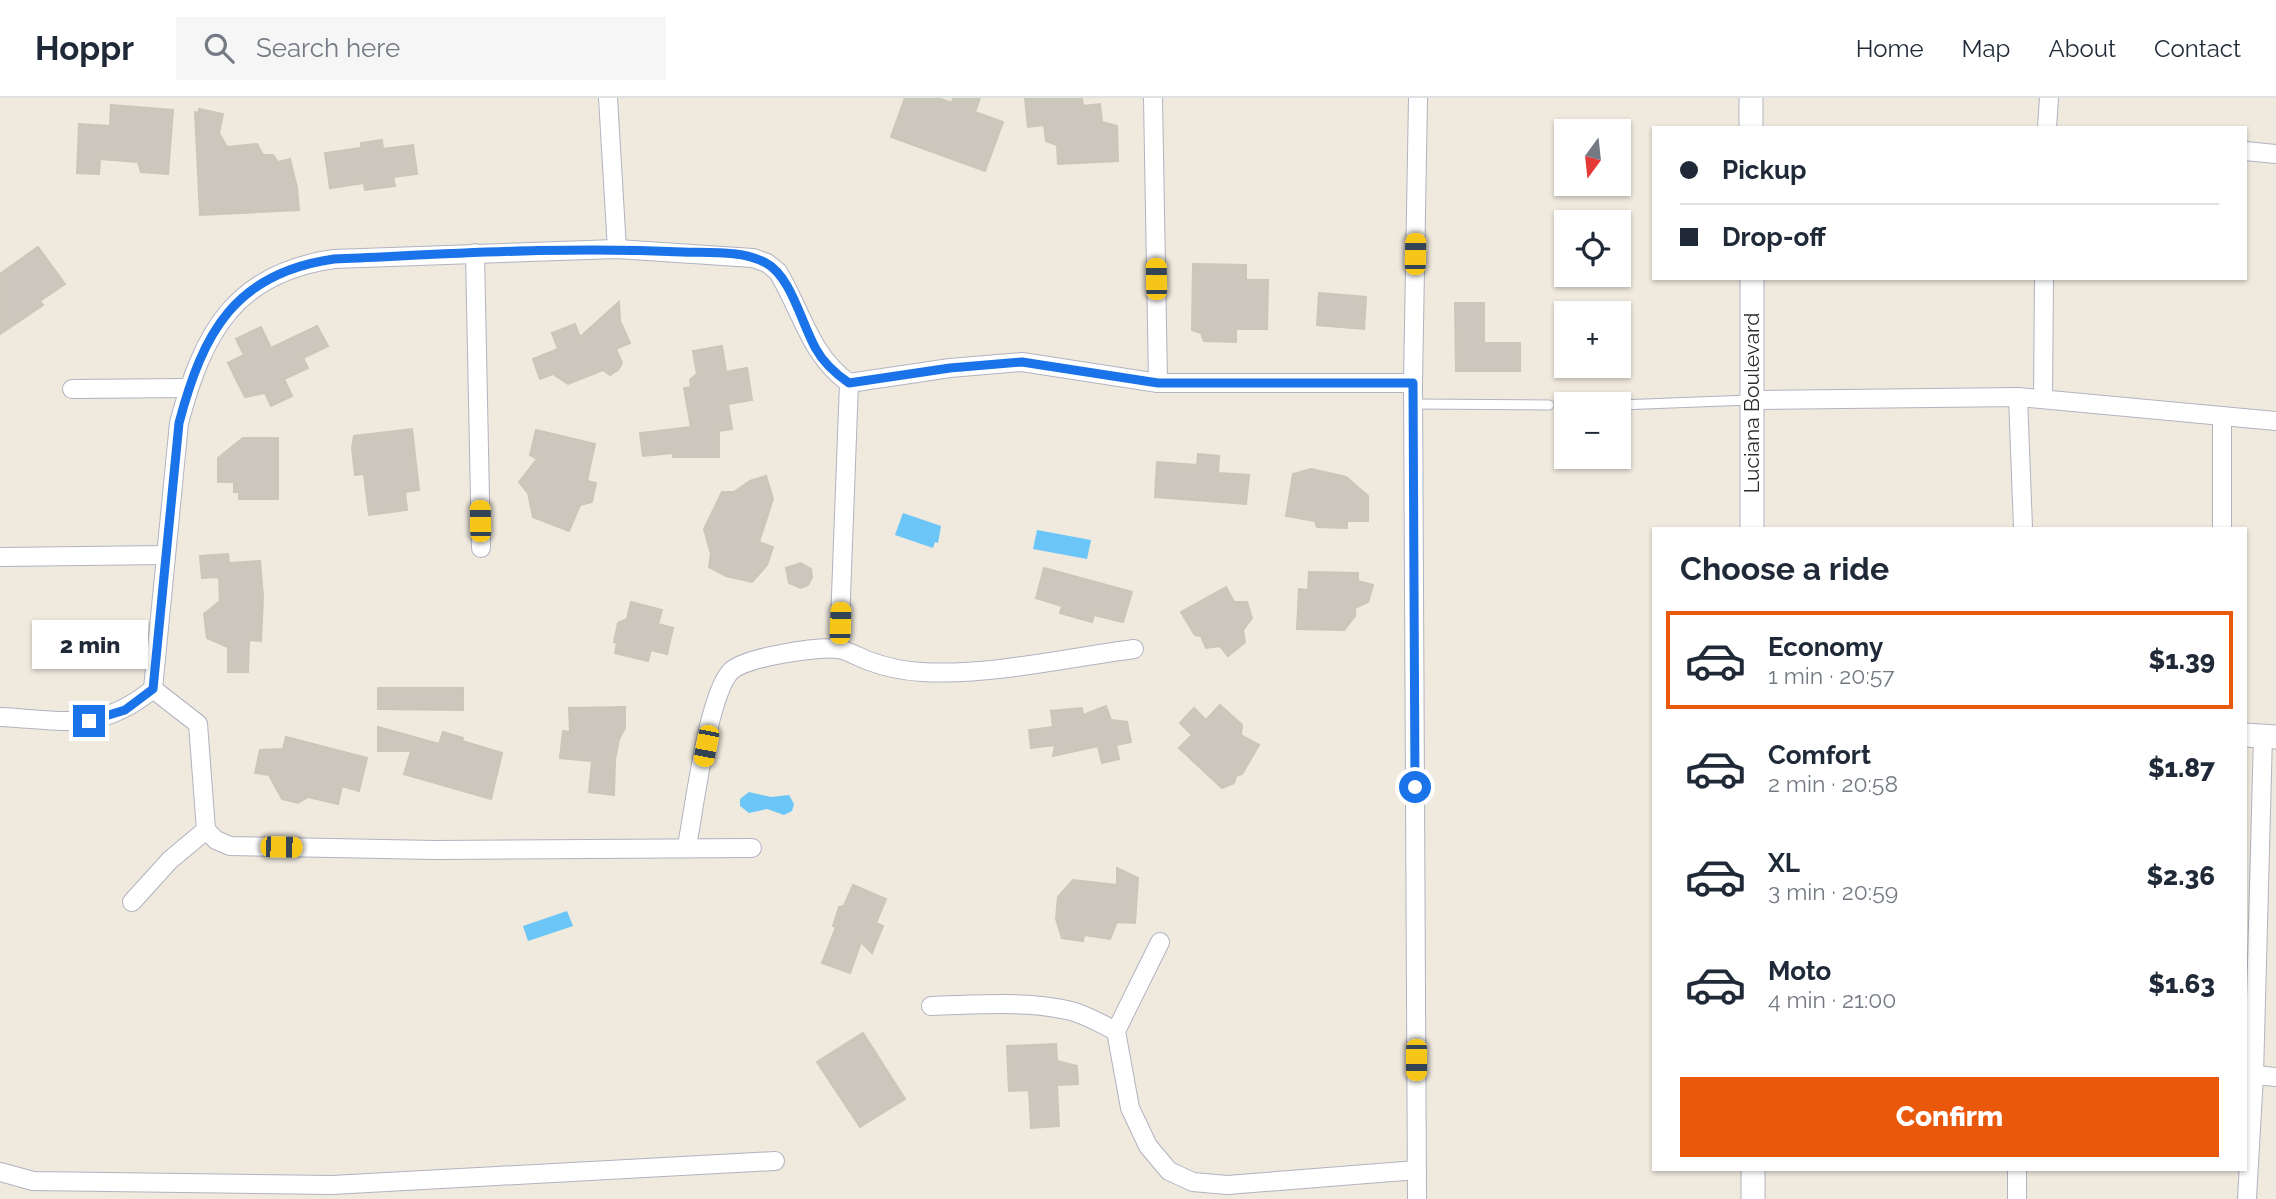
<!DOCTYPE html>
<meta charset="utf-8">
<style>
:root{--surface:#fff;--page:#f6f6f7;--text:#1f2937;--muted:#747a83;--line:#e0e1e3;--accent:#ea580c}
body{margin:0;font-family:Raleway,sans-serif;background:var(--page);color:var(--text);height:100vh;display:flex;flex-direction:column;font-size:26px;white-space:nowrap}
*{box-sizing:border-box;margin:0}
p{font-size:23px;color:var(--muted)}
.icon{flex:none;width:38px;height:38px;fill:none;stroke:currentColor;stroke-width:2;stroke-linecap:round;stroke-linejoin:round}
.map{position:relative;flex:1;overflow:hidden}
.panel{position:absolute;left:1652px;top:429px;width:595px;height:644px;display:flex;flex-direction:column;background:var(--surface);border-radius:0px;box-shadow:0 2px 5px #0004}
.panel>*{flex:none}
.banner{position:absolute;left:1652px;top:28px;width:595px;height:154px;border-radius:0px;box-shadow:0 2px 5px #0004;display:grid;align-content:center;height:154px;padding:0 28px;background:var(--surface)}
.needle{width:46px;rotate:195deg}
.buttons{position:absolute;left:1554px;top:21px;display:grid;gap:14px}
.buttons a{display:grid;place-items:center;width:77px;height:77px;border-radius:0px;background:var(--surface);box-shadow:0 2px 5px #0004;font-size:35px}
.end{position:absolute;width:32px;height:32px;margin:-16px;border:9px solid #1a73e8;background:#fff;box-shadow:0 0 0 4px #fff}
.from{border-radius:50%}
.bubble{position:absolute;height:49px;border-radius:0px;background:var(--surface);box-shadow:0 2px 5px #0004;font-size:23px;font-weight:800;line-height:49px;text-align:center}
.car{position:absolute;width:21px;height:42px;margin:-21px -10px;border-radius:9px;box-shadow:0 0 5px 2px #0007;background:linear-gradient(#f5c518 24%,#345 0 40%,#f5c518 0 76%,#345 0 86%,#f5c518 0)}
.banner b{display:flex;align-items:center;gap:24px;height:66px;font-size:26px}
.banner b+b{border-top:2px solid var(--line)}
.banner i{width:18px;height:18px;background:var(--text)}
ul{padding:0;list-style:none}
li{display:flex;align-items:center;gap:21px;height:98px;margin:0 14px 10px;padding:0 14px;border:4px solid transparent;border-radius:0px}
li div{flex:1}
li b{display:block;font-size:26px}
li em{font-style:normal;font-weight:800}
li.selected{border-color:var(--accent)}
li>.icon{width:63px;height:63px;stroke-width:1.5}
h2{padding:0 28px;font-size:32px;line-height:84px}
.button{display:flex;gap:14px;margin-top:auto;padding:14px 28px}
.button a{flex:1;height:80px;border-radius:0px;background:var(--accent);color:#fff;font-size:28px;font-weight:800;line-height:80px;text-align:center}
header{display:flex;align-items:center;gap:42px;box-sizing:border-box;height:98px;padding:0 35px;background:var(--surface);border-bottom:2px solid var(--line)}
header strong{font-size:33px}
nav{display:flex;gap:38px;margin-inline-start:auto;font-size:24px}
.search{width:490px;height:63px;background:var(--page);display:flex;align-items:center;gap:18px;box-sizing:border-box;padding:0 24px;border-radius:0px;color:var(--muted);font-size:26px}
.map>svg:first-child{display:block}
.water{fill:#6bc6f7}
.building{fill:#cbc7bd;stroke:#cbc6b7;stroke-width:2}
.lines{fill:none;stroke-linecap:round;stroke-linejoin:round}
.service-casing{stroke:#b2b3c1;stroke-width:11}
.minor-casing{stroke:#b2b3c1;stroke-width:20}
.tertiary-casing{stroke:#b2b3c1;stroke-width:25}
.service{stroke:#fff;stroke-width:9}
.minor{stroke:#fff;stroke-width:18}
.tertiary{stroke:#fff;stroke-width:23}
.route{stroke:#1a73e8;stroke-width:9}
.labels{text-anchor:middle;stroke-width:6;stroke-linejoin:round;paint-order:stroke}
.street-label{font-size:21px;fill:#2d2d2d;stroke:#fff}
</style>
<header>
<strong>Hoppr</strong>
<div class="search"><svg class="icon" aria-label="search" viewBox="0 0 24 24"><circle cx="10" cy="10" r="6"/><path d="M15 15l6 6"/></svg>Search here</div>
<nav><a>Home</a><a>Map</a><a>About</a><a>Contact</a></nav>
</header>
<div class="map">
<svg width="2276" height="1101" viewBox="0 0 2276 1101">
<rect width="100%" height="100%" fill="#efe9de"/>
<g class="water">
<polygon points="903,415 941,428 938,445 935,444 933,450 895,437"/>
<polygon points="1037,432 1091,442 1087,461 1033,451"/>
<polygon points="749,694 771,699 789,697 794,706 792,713 784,717 767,711 749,715 740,708 740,701"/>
<polygon points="567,813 573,828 528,843 523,828"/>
</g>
<g class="building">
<polygon points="905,0 938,0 952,5 953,0 980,0 975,14 1003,24 985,73 891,39"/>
<polygon points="1025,0 1082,0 1083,8 1100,6 1102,24 1117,28 1118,63 1058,66 1057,47 1046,43 1044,27 1028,29"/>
<polygon points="111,7 173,12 168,76 141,74 138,64 100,61 99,76 77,75 79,26 110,28"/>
<polygon points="199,11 223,16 219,35 227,49 257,46 263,57 273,57 278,64 290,61 297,90 299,112 200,117 195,14 199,15"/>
<polygon points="382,42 383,51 413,47 417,76 393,79 395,88 365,92 364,85 330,90 325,55 361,50 361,45"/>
<polygon points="38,149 65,186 40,203 43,207 0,236 0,176"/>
<polygon points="1193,166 1246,167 1246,182 1268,182 1267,231 1236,231 1236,244 1204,243 1201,235 1192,232"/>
<polygon points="1319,195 1366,199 1364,231 1317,227"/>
<polygon points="619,204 620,223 630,245 616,251 622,265 618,272 610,277 603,272 568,286 553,276 540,281 533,261 558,251 552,235 575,226 580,239"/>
<polygon points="1455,205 1484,205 1484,245 1520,245 1520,273 1456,273"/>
<polygon points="317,228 328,248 303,260 308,270 284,281 292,298 271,308 265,295 245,299 228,265 244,257 236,241 261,229 271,250"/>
<polygon points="722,248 726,274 747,270 752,302 728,306 732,331 719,333 719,359 673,359 673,355 643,358 640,335 691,329 684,290 691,289 690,282 697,276 693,253"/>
<polygon points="412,331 419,392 405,394 407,412 369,417 364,376 355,377 352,350 354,338"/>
<polygon points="536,332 595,346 587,383 596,385 592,404 580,407 569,433 533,419 528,395 519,384 537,361 530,357"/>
<polygon points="243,340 278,340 278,401 239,401 239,394 234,394 234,384 218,384 218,360"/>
<polygon points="1198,356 1219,358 1218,375 1249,377 1246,406 1155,399 1157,364 1197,367"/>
<polygon points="1311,371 1346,379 1368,398 1368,423 1347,423 1347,430 1317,429 1315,423 1286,418 1293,376"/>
<polygon points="766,378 773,401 759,444 773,449 767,467 752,484 726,478 709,469 711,456 704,431 722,394 734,394 750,383"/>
<polygon points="228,456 229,465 260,463 263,499 261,543 249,542 248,574 228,574 228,549 207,540 204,516 220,503 219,479 202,480 200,458"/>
<polygon points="801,465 811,471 812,479 808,487 801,490 789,485 786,470"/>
<polygon points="1044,470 1132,494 1123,524 1094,517 1092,524 1060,515 1062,508 1036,500"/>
<polygon points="1309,474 1358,475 1358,483 1373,487 1368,504 1355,510 1355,518 1344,532 1297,531 1299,491 1308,492"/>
<polygon points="1226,489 1234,504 1247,504 1252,520 1243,532 1245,544 1228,558 1220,548 1206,550 1201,538 1195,537 1181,514"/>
<polygon points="631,504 662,512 658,526 673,530 667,556 651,552 648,563 615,555 617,545 614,544 618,525 627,521"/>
<polygon points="378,590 463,590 463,612 378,611"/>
<polygon points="1220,607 1242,627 1241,637 1259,647 1242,676 1236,678 1234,685 1222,690 1179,650 1192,637 1180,625 1194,610 1206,622"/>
<polygon points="1106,608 1111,622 1127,624 1131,644 1116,647 1119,661 1102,665 1098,648 1053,658 1055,647 1031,650 1029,632 1053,629 1051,613 1082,610 1083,617"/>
<polygon points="625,609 625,630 619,641 615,662 614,697 589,694 592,663 560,660 563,633 570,634 569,610"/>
<polygon points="378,629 439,646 443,634 463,640 462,643 502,655 491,701 404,676 411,653 378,653"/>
<polygon points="286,639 367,660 359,693 342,688 338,706 308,699 298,705 282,701 269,677 255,675 260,652 283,651"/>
<polygon points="1117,770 1138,780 1135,825 1117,824 1110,841 1084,837 1083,843 1062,840 1056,821 1058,799 1073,782 1117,787"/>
<polygon points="853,787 886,801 876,825 883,828 872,855 861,844 850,875 822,865 836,829 833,828 839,809 844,808"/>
<polygon points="863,935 905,1001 860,1029 817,964"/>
<polygon points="1056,946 1057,963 1077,968 1078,986 1057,987 1059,1028 1031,1030 1029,992 1009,993 1007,948"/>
</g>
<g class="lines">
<g class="service-casing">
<g id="service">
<polyline points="1413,306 1549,307"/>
<polyline points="1619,307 1750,302"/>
</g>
</g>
<g class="minor-casing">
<g id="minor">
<polyline points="608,0 617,151"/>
<polyline points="1153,0 1158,285"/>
<polyline points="2047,30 2049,0"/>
<polyline points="2245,53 2276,56"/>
<polyline points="475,155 481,450"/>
<polyline points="72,291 188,290"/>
<polyline points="2018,299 2023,430"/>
<polyline points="2043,301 2044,180"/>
<polyline points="1753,302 2018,299 2276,323"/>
<polyline points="2222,318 2222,430"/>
<polyline points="0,459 166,457"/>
<polyline points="839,551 849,285"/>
<polyline points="153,591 198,626 206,732 216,742 230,748 435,752 752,750"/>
<path d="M0,619C65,622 99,635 153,591L179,325C203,234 235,175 334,161L617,151L753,160L767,165L778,174C802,214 810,257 849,285L950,270L1022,264L1158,285H1413"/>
<path d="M687,748C694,712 708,596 731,573C746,559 819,548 839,551C849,553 860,560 869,563C885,569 905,573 922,574C989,578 1066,560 1134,551"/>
<polyline points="132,804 170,762 206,732"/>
<polyline points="1160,844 1116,933 1130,1010 1148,1048 1169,1073 1193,1084 1227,1087 1417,1072"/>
<path d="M931,908C977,907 1026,902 1071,913C1087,917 1101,926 1116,933"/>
<polyline points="2254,977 2276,979"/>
<polyline points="0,1074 33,1083 332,1087 775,1063"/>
<polyline points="1417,1101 1413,285 1418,0"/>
<polyline points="2017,1101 2017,1071"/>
<polyline points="2247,1101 2254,977 2263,638"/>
</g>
</g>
<g class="tertiary-casing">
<g id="tertiary">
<polyline points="1751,0 1751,30"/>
<polyline points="1752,180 1752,430"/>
<polyline points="2245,637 2276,639"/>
<polyline points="1753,1071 1753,1101"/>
</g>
</g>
<use href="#service" class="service"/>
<use href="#minor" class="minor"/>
<use href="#tertiary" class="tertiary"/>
</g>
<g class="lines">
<path class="route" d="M89,623L125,612L153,591L179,325C203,234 235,175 334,161C450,156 566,148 682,154C708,155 742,152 766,165C791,178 802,227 816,251C824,266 836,276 849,285L950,270L1022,264L1158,285H1413L1415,689"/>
</g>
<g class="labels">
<g class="street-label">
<text transform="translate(1752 305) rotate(-90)" y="7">Luciana Boulevard</text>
</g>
</g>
</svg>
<div class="buttons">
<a><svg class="needle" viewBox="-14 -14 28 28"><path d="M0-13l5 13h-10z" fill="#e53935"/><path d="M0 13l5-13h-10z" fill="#747a83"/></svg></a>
<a><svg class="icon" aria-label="locate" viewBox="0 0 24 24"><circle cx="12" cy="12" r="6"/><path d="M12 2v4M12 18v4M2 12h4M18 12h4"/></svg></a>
<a>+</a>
<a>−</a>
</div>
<i class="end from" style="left:1415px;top:689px"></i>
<i class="end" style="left:89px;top:623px"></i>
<div class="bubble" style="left:32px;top:522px;width:116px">2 min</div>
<i class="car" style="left:1415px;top:156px;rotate:1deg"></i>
<i class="car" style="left:1156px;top:181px;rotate:359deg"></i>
<i class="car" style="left:480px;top:423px;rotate:359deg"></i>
<i class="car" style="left:840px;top:525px;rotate:2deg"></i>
<i class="car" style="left:706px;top:648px;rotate:191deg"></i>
<i class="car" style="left:281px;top:749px;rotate:91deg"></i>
<i class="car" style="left:1416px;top:962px;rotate:180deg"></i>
<div class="banner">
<b><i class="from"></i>Pickup</b>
<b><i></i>Drop-off</b>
</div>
<section class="panel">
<h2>Choose a ride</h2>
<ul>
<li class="selected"><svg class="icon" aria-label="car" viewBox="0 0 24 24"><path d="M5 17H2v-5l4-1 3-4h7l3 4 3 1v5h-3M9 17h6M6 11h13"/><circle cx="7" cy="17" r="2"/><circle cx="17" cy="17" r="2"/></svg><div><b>Economy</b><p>1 min · 20:57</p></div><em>$1.39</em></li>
<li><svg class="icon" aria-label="car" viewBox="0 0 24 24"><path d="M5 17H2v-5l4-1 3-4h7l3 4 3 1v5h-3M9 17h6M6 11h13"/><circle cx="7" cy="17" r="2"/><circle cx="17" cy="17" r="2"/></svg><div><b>Comfort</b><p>2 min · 20:58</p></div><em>$1.87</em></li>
<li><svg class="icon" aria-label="car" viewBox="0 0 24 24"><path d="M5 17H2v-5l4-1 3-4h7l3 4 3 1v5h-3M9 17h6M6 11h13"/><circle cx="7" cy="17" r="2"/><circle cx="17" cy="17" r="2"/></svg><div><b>XL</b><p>3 min · 20:59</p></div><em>$2.36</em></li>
<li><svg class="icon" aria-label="car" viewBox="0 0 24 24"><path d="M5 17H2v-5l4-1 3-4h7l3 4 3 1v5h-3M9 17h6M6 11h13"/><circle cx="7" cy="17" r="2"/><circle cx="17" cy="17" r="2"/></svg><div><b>Moto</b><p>4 min · 21:00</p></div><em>$1.63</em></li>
</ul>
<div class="button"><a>Confirm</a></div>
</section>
</div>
